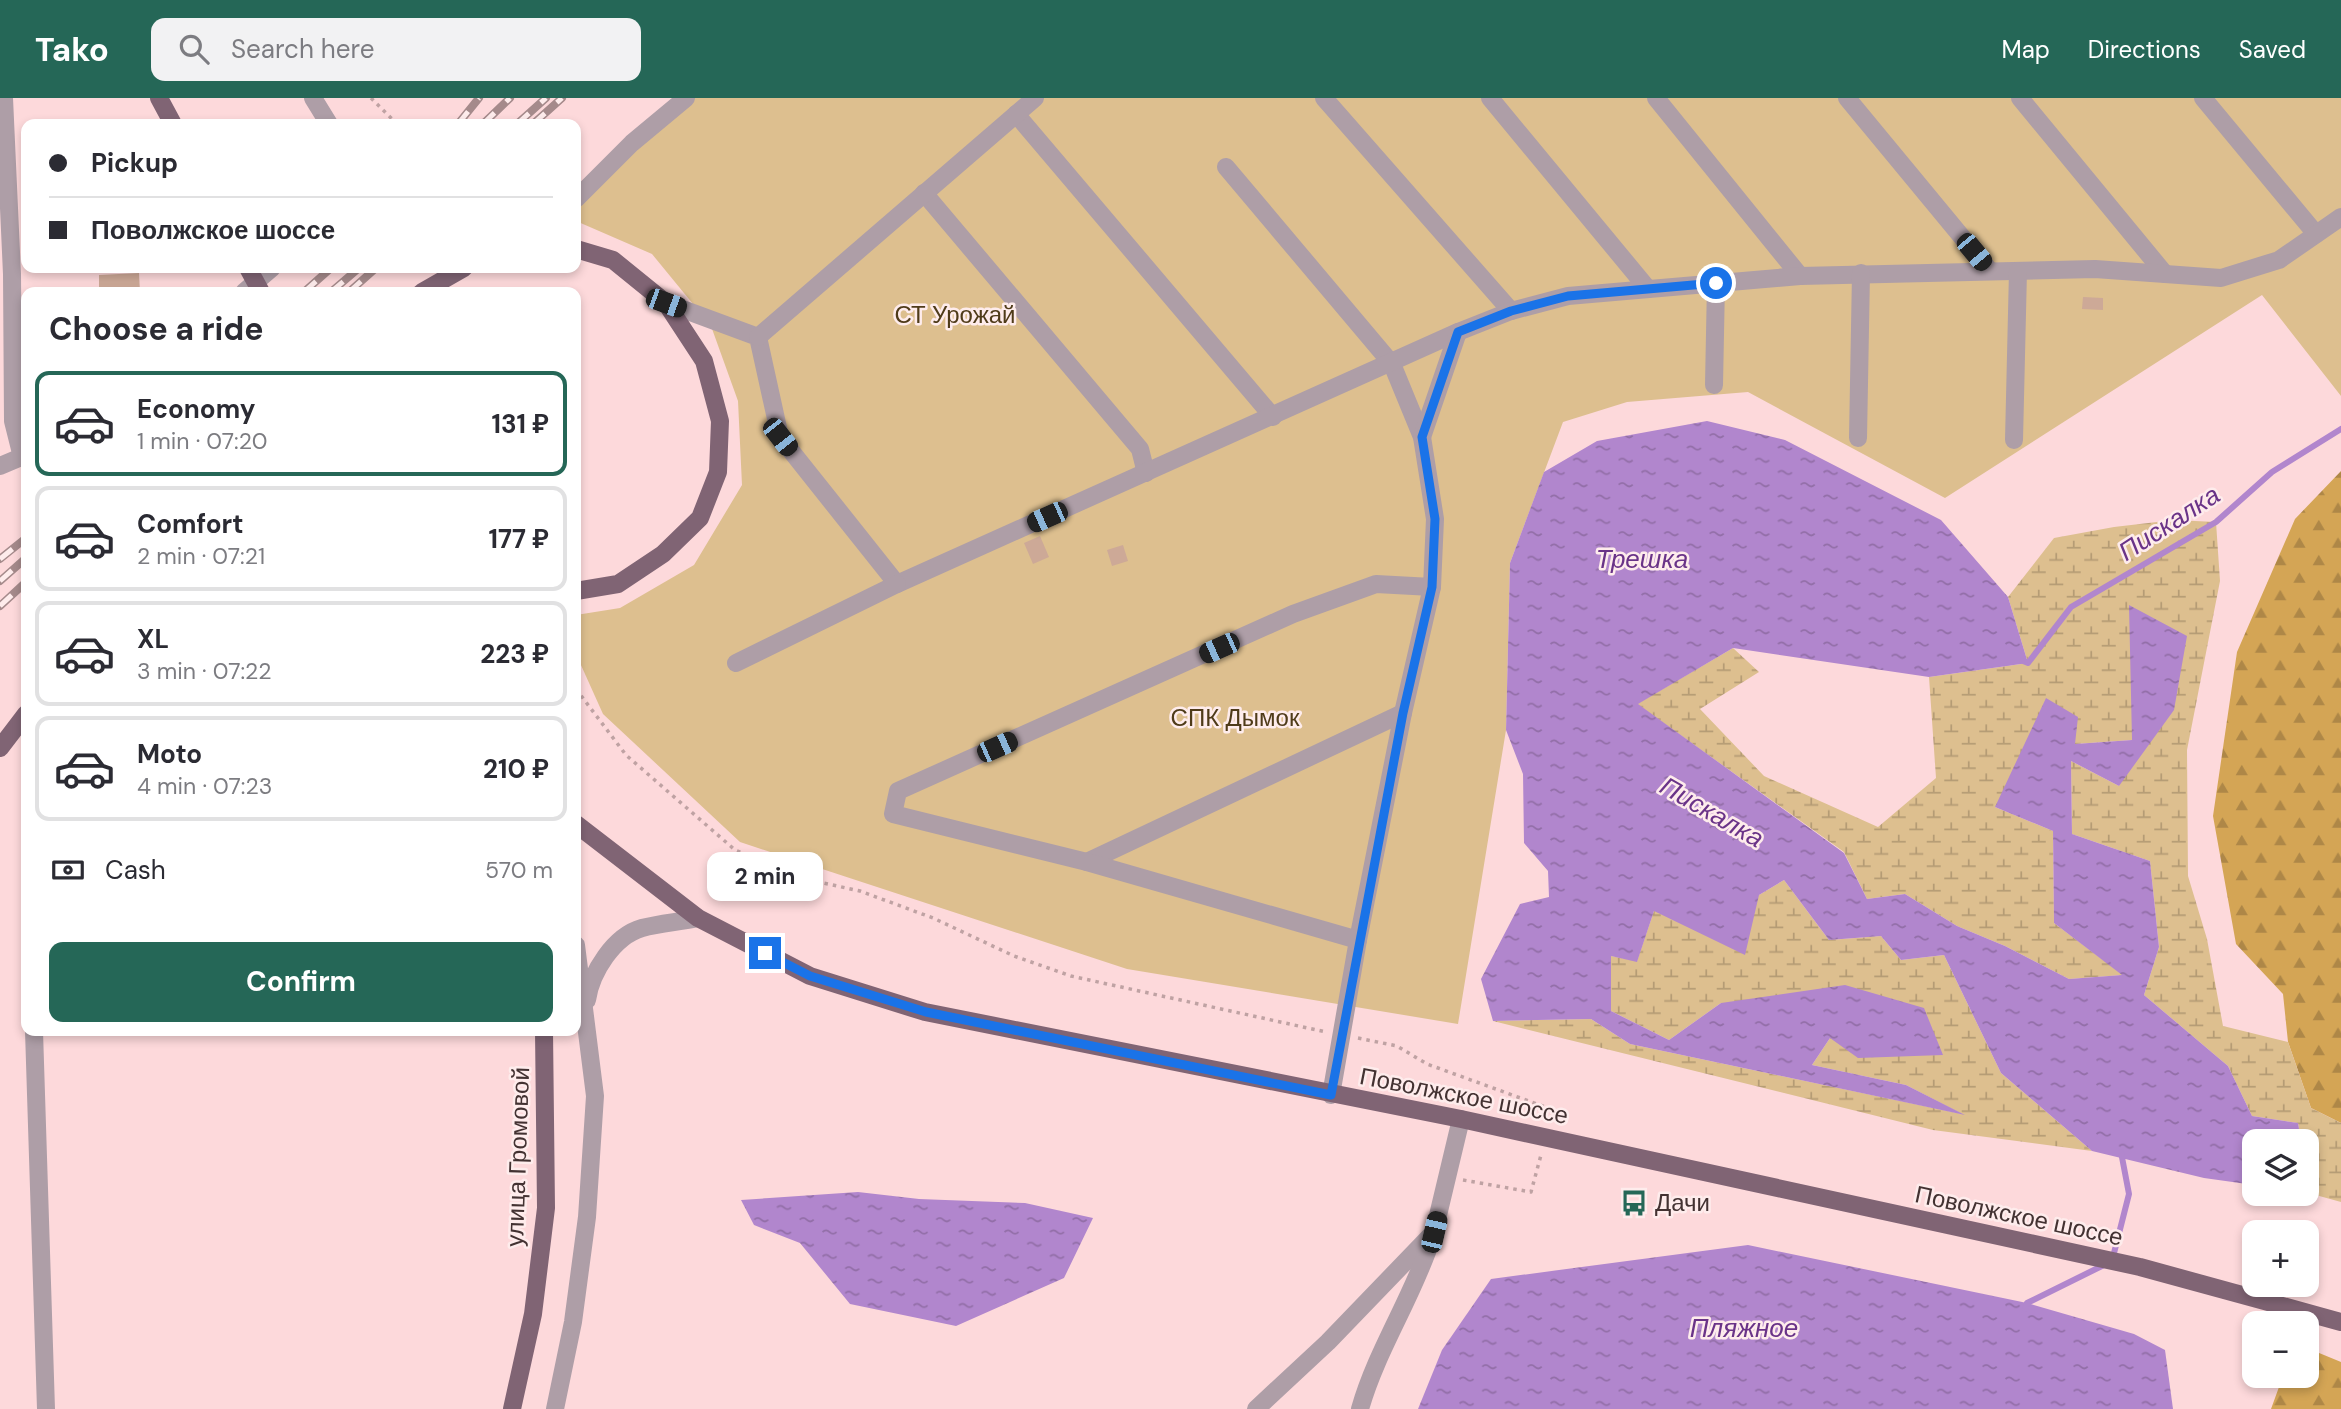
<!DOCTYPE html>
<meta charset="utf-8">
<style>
:root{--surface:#fff;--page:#f2f2f3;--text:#2b2b33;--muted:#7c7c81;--line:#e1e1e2;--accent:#256757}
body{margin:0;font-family:"DM Sans",sans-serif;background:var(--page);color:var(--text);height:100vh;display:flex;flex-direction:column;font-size:26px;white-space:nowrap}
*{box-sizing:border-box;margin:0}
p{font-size:23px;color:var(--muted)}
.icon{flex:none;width:38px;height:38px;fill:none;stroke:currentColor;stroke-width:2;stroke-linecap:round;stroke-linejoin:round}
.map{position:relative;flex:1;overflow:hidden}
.sheet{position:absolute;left:21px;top:189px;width:560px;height:749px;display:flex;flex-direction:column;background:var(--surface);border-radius:14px;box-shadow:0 4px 10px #0003}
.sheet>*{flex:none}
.banner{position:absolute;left:21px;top:21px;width:560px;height:154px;border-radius:14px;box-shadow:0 4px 10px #0003;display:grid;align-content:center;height:154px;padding:0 28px;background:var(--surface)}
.fabs{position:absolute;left:2242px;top:1031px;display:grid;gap:14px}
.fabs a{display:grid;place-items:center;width:77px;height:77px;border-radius:14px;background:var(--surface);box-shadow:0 4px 10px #0003;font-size:35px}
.end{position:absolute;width:32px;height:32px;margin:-16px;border:9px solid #1a73e8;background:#fff;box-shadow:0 0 0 4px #fff}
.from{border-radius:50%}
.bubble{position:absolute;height:49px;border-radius:14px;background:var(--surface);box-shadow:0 4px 10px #0003;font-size:23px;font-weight:700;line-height:49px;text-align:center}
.car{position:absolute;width:21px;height:42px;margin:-21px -10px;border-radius:9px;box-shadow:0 0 5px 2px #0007;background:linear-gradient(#222 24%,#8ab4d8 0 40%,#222 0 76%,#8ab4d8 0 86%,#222 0)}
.banner b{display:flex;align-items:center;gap:24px;height:66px;font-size:26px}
.banner b+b{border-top:2px solid var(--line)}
.banner i{width:18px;height:18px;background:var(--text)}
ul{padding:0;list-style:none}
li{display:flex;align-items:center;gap:21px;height:105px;margin:0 14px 10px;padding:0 14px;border:4px solid var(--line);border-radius:14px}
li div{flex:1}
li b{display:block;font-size:26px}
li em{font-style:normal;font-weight:700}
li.on{border-color:var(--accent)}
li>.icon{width:63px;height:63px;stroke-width:1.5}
h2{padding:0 28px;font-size:32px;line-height:84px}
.pay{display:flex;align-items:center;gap:18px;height:77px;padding:0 28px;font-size:26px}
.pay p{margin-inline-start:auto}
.cta{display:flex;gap:14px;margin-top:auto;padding:14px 28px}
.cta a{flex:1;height:80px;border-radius:14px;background:var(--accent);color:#fff;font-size:28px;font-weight:700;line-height:80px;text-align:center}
header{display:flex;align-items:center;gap:42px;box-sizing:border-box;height:98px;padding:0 35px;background:var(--accent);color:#fff}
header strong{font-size:33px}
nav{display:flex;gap:38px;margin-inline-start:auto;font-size:24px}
.search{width:490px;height:63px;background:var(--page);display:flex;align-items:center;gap:18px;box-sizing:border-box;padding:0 24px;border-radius:14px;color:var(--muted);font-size:26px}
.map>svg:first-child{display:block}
.forest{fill:url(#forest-firs)}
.wetland{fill:url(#wetland-marsh)}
.garden{fill:#ddbf8f}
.water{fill:url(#water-ripples)}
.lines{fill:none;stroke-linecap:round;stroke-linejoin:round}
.stream{stroke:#b186cd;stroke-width:6}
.building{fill:#cda997}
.path{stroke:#bfa2a3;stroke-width:3.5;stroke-dasharray:3.5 5;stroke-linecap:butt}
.minor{stroke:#ae9ea7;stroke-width:18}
.major{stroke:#806474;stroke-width:18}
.rail-casing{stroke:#a58a8b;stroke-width:8}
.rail{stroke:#feecec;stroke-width:5;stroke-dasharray:16;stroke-linecap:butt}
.route{stroke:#1a73e8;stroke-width:9}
.labels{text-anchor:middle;stroke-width:5;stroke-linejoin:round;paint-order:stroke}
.park-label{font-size:24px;fill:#4f3b19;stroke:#feecec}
.street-label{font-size:24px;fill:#433232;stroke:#feecec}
.poi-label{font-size:24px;fill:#433232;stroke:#feecec;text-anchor:start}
.water-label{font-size:26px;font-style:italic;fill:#6a3388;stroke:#feecec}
</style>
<header>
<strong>Tako</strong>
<div class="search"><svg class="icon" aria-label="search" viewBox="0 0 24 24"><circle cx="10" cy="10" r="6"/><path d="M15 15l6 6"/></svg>Search here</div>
<nav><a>Map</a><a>Directions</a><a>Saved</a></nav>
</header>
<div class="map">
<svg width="2341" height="1311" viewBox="0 0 2341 1311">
<defs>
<pattern id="forest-firs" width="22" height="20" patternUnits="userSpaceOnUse" patternTransform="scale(1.75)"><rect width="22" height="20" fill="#d4a555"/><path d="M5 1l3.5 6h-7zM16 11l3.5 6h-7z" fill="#ae8747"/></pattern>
<pattern id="wetland-marsh" width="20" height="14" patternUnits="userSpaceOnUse" patternTransform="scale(1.75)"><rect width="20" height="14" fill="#ddbf8f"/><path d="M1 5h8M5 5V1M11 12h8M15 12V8" fill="none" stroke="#b59c75"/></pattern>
<pattern id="water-ripples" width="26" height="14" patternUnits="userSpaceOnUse" patternTransform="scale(1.75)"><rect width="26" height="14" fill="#b186cd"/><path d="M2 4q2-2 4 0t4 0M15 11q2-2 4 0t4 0" fill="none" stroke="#926ea7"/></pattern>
</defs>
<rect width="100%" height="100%" fill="#fdd9db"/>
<g class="forest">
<polygon points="2341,373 2341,1025 2311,1010 2288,944 2283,896 2236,846 2213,718 2237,554 2295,421"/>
<polygon points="2307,1250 2341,1264 2341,1311 2271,1311 2283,1278 2306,1278"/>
</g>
<g class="wetland">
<polygon points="2174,422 2216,424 2220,483 2187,652 2188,778 2207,841 2223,928 2288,944 2311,1010 2341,1025 2341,1104 2312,1096 2307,1068 2306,1043 2301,1043 2298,1025 2252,1018 2228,968 2144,897 2159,849 2150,763 2072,736 2071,663 2119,688 2132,642 2075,646 1995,709 2053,733 2054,825 2123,877 2069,881 2005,848 1957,828 1905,796 1867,801 1844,754 1637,606 1733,550 1759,574 1700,611 1764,678 1878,729 1936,680 1929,579 2028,565 2008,499 2054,440 2114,429"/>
<polygon points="1784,782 1829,842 1881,838 1901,862 1944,857 2001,975 2092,1053 1933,1032 1493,923 1591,921 1630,946 1962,1016 1906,987 1812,967 1830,940 1943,957 1721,905 1669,942 1611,913 1611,858 1637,863 1654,813 1759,797"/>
</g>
<polygon class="garden" points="686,0 2341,0 2341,298 2262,197 1945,400 1748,294 1627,304 1563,324 1510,465 1506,632 1458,926 1127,871 740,744 603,616 576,556 576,517 620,510 694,467 742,387 738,303 711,228 652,156 576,123 576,104"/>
<g class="water">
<polygon points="1707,323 1785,342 1941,422 2008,499 2028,565 1929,579 1733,550 1638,606 1844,755 1867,801 1905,796 1957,828 2005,848 2069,881 2122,877 2054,825 2053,733 1995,709 2046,600 2078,619 2075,646 2132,642 2129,507 2187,538 2174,612 2119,688 2071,663 2072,736 2150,763 2159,849 2144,897 2228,968 2252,1018 2298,1025 2301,1043 2254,1043 2254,1087 2204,1080 2092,1053 2001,975 1944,857 1901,862 1881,838 1829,842 1784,782 1759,797 1745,857 1654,813 1637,864 1611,858 1611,913 1669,942 1721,905 1845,887 1924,910 1943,957 1858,960 1830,940 1812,967 1906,987 1965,1017 1630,946 1591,921 1493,923 1481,881 1520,806 1549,799 1548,773 1524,745 1523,676 1506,632 1510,465 1544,374 1597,343"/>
<polygon points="858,1094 919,1101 1025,1105 1093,1120 1064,1180 956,1228 850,1206 800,1145 754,1127 741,1102"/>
<polygon points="1748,1147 2027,1205 2134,1236 2165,1252 2173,1311 1418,1311 1442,1252 1491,1181"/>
</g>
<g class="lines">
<g class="stream">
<polyline points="2023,563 2028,565 2071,509 2216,424 2272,374 2341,331"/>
<polyline points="2113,1159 2129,1096 2121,1054"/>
<polyline points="2025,1211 2027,1205 2106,1166"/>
</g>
</g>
<g class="building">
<polygon points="139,175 140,194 99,194 99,177"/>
<polygon points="2083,199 2103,200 2103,212 2082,211"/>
<polygon points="1040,438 1049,459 1033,466 1024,445"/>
<polygon points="1123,447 1128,463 1112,468 1107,452"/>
</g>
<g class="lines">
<g class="path">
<polyline points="371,0 397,26"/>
<polyline points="576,591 626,657 735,752 810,782 860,793 933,820 1014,858 1071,878 1326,934"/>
<polyline points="1358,940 1397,948 1427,966 1548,1010 1547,1022"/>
<polyline points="1463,1082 1531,1094 1541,1057"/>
</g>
<g class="minor">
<polyline points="4,0 12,176 13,323 22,359"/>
<polyline points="313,0 329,26"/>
<polyline points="1324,0 1511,213"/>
<polyline points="1490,0 1648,191"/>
<polyline points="1656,0 1800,178"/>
<polyline points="1847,0 1990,173"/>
<polyline points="2020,0 2165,176"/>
<polyline points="2203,0 2316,136"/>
<polyline points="1016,16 1273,319"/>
<polyline points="1226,69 1392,266 1422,339 1435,421 1432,489 1403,615 1358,842 1331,997"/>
<polyline points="924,95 1140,351 1146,375"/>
<polyline points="576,101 632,45 686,0"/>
<polyline points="244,194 272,170"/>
<polyline points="666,205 758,239 780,339 897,486 1458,234 1511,213 1568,198 1800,178 2095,171 2221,180 2279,162 2341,119"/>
<polyline points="758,239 1035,0"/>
<polyline points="1714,287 1716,185"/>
<polyline points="1422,339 1458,234"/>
<polyline points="1858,340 1861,175"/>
<polyline points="2014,342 2018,173"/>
<polyline points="0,368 26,357"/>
<polyline points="736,565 897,486"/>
<polyline points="1087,764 1403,615"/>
<polyline points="1358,842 1087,764 893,716 898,693 1293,516 1376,486 1432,489"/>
<path d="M587,902C591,874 614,838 642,830C660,825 680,824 698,820"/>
<polyline points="34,933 46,1311"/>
<polyline points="555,1311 573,1224 587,1119 595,998 576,847"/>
<polyline points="1256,1311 1328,1244 1434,1134 1461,1021"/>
<path d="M1360,1311C1377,1251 1413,1199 1432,1140"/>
</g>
<g class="major">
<polyline points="159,0 173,26"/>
<polyline points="576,151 613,162 666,205 704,263 720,323 718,374 700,420 663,456 618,486 576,493"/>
<polyline points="248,170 261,194"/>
<polyline points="422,194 464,170"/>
<polyline points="0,650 26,616"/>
<polyline points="576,726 698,820 810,878 925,914 1461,1021 2140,1169 2341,1224"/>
<polyline points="512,1311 533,1216 546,1110 544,933"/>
</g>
<g class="rail-casing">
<g id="rail">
<polyline points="458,26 479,0"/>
<polyline points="483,26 510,0"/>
<polyline points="517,26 546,0"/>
<polyline points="533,26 562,0"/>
<polyline points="304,194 331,170"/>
<polyline points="331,194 359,170"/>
<polyline points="349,194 376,170"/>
<polyline points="0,461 26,440"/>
<polyline points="0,483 26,460"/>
<polyline points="0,508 26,484"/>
</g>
</g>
<use href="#rail" class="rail"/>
</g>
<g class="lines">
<polyline class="route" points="765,855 810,878 926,914 1331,997 1403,615 1432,489 1435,421 1422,339 1458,234 1511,213 1568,198 1716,185"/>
</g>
<defs>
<g id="bus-bare" transform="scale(2.1)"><path d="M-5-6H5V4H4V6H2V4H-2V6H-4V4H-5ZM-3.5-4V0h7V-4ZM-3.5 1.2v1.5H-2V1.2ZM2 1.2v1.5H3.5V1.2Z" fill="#256757" stroke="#feecec" stroke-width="2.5" paint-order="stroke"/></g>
</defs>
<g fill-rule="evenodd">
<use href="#bus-bare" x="1634" y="1105"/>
</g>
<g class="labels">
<g class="park-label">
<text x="955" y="225">СТ Урожай</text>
<text x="1235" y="628">СПК Дымок</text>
</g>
<g class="street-label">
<text transform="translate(1464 998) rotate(11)" y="8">Поволжское шоссе</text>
<text transform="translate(518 1059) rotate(-88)" y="8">улица Громовой</text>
<text transform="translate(2019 1118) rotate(12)" y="8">Поволжское шоссе</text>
</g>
<g class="poi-label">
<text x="1655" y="1113">Дачи</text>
</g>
<g class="water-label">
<text transform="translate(2169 425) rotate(-33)" y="9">Пискалка</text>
<text x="1642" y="470">Трешка</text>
<text transform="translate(1712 714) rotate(30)" y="9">Пискалка</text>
<text x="1744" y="1239">Пляжное</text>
</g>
</g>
</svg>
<div class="fabs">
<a><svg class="icon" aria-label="layers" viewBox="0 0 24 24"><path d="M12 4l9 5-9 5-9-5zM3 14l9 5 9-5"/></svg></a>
<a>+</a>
<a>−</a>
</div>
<i class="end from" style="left:1716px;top:185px"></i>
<i class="end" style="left:765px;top:855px"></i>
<div class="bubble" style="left:707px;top:754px;width:116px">2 min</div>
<i class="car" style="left:1974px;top:154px;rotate:140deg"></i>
<i class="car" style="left:666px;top:205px;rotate:110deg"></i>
<i class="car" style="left:780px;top:339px;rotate:142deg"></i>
<i class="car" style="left:1047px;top:419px;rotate:246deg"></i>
<i class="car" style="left:1219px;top:550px;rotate:246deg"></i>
<i class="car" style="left:997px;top:649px;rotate:66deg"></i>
<i class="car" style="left:1434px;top:1134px;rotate:13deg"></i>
<div class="banner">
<b><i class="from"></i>Pickup</b>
<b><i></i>Поволжское шоссе</b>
</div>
<section class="sheet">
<h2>Choose a ride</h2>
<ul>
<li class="on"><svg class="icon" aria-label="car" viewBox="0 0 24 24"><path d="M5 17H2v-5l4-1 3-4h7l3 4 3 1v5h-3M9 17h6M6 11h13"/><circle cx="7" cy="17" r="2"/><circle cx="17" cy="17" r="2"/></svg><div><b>Economy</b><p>1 min · 07:20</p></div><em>131 ₽</em></li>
<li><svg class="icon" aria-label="car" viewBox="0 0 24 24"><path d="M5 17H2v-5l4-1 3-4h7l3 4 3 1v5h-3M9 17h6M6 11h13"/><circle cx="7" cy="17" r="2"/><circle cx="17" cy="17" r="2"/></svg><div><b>Comfort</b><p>2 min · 07:21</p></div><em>177 ₽</em></li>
<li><svg class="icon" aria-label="car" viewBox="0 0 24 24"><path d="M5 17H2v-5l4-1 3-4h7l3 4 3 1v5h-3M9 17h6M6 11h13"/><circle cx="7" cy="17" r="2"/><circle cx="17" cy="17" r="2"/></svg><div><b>XL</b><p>3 min · 07:22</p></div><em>223 ₽</em></li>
<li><svg class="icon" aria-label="car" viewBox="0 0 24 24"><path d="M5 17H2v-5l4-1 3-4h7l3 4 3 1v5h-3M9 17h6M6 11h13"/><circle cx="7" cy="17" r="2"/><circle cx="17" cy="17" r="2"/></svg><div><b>Moto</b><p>4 min · 07:23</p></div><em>210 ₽</em></li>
</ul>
<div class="pay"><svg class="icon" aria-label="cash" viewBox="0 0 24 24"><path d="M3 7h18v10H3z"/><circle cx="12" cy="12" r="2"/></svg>Cash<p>570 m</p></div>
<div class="cta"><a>Confirm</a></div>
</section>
</div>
